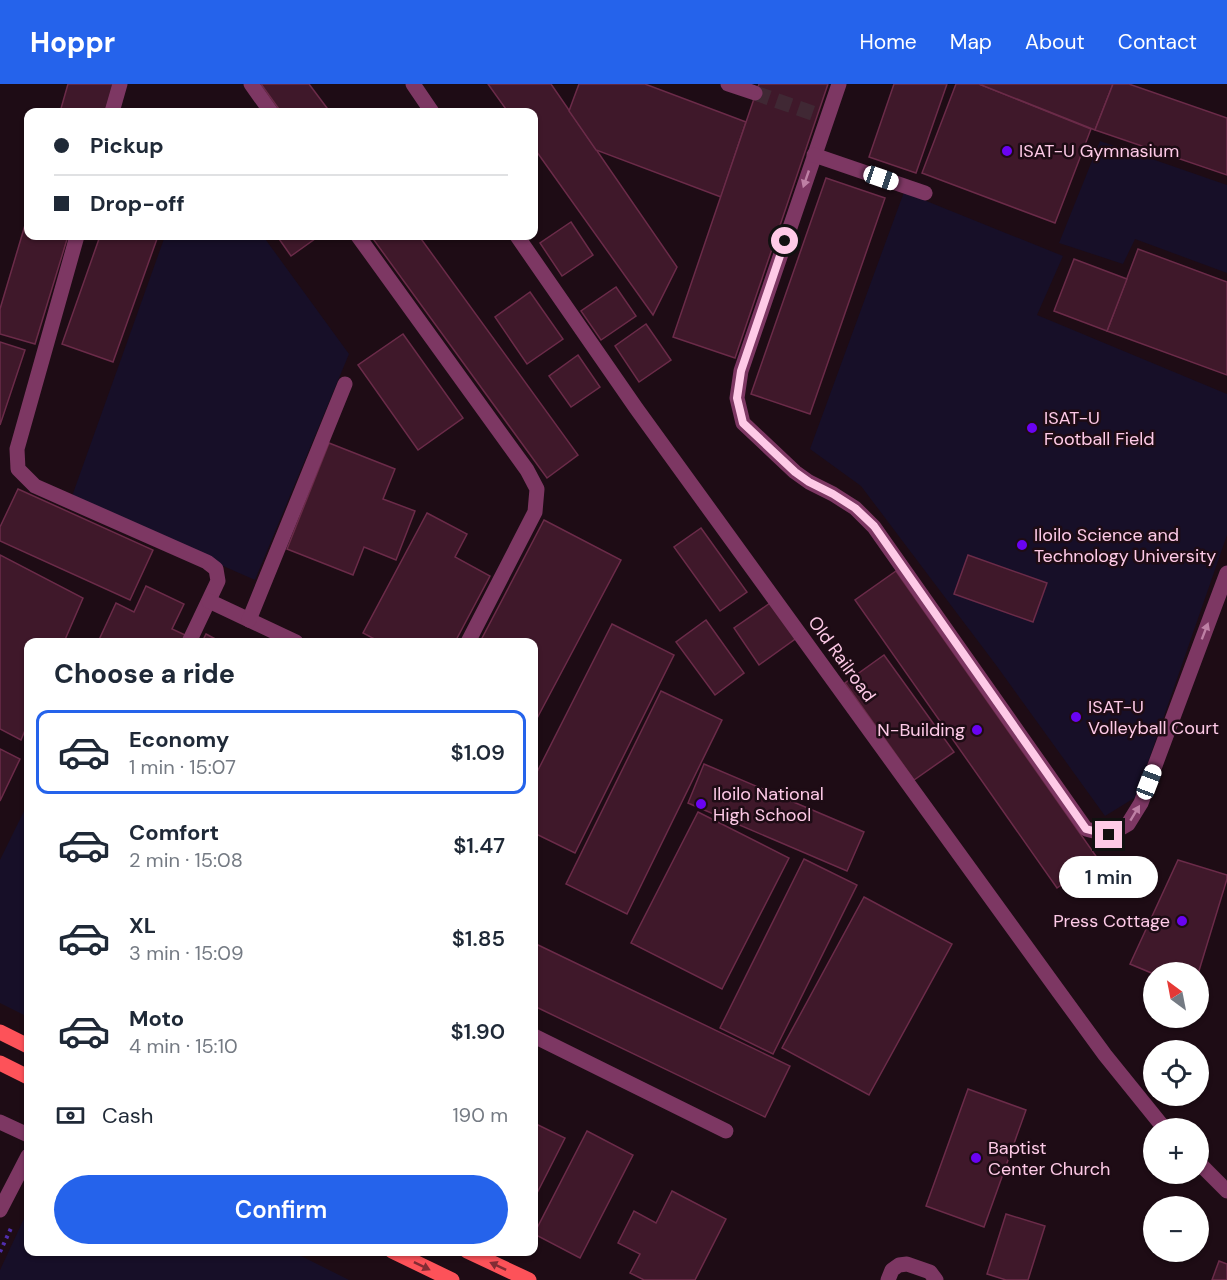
<!DOCTYPE html>
<meta charset="utf-8">
<style>
:root{--surface:#fff;--page:#f6f6f7;--text:#1f2937;--muted:#747a83;--line:#e0e1e3;--accent:#2563eb}
body{margin:0;font-family:"DM Sans",sans-serif;background:var(--page);color:var(--text);height:100vh;display:flex;flex-direction:column;font-size:22px;white-space:nowrap}
*{box-sizing:border-box;margin:0}
p{font-size:20px;color:var(--muted)}
.icon{flex:none;width:33px;height:33px;fill:none;stroke:currentColor;stroke-width:2;stroke-linecap:round;stroke-linejoin:round}
.map{position:relative;flex:1;overflow:hidden}
.sheet{position:absolute;left:24px;top:554px;width:514px;height:618px;display:flex;flex-direction:column;background:var(--surface);border-radius:12px;box-shadow:0 2px 4px #0004}
.sheet>*{flex:none}
.hud{position:absolute;left:24px;top:24px;width:514px;height:132px;border-radius:12px;box-shadow:0 2px 4px #0004;display:grid;align-content:center;height:132px;padding:0 30px;background:var(--surface)}
.needle{width:39px;rotate:328deg}
.controls{position:absolute;left:1143px;top:878px;display:grid;gap:12px}
.controls a{display:grid;place-items:center;width:66px;height:66px;border-radius:50%;background:var(--surface);box-shadow:0 2px 4px #0004;font-size:30px}
.end{position:absolute;width:27px;height:27px;margin:-14px;border:8px solid #fecae7;background:#111;box-shadow:0 0 0 3px #111}
.from{border-radius:50%}
.bubble{position:absolute;height:42px;border-radius:21px;background:var(--surface);box-shadow:0 2px 4px #0004;font-size:20px;font-weight:600;line-height:42px;text-align:center}
.car{position:absolute;width:18px;height:36px;margin:-18px -9px;border-radius:8px;box-shadow:0 0 4px 2px #0007;background:linear-gradient(#fff 24%,#345 0 40%,#fff 0 76%,#345 0 86%,#fff 0)}
.hud b{display:flex;align-items:center;gap:21px;height:57px;font-size:22px}
.hud b+b{border-top:2px solid var(--line)}
.hud i{width:15px;height:15px;background:var(--text)}
ul{padding:0;list-style:none}
li{display:flex;align-items:center;gap:18px;height:84px;margin:0 12px 9px;padding:0 18px;border:3px solid transparent;border-radius:12px}
li div{flex:1}
li b{display:block;font-size:22px}
li em{font-style:normal;font-weight:600}
li.current{border-color:var(--accent)}
li>.icon{width:54px;height:54px;stroke-width:1.5}
h2{padding:0 30px;font-size:27px;line-height:72px}
.pay{display:flex;align-items:center;gap:15px;height:66px;padding:0 30px;font-size:22px}
.pay p{margin-inline-start:auto}
.action{display:flex;gap:12px;margin-top:auto;padding:12px 30px}
.action a{flex:1;height:69px;border-radius:36px;background:var(--accent);color:#fff;font-size:24px;font-weight:600;line-height:69px;text-align:center}
header{display:flex;align-items:center;gap:36px;box-sizing:border-box;height:84px;padding:0 30px;background:var(--accent);color:#fff}
header strong{font-size:28px}
nav{display:flex;gap:33px;margin-inline-start:auto;font-size:21px}
.map>svg:first-child{display:block}
.green{fill:#170f28}
.building{fill:#3f182a;stroke:#6b2b49;stroke-width:1.5}
.lines{fill:none;stroke-linecap:round;stroke-linejoin:round}
.minor-tunnel{stroke:#402834;stroke-width:15;stroke-dasharray:15 8;stroke-linecap:butt}
.path{stroke:#512eae;stroke-width:4;stroke-dasharray:3 4.5;stroke-linecap:butt}
.minor{stroke:#7d3763;stroke-width:15}
.major{stroke:#fd5259;stroke-width:15}
.oneway{fill:#be80a5}
.oneway2{fill:#822c34}
.route{stroke:#fecae7;stroke-width:8}
.poi-dot{fill:#6a03f2;stroke:#1e0c15;stroke-width:2}
.labels{text-anchor:middle;stroke-width:5;stroke-linejoin:round;paint-order:stroke}
.poi-label{font-size:18px;fill:#fecae7;stroke:#1e0c15;text-anchor:start}
.street-label{font-size:18px;fill:#fecae7;stroke:#1e0c15}
</style>
<header>
<strong>Hoppr</strong>
<nav><a>Home</a><a>Map</a><a>About</a><a>Contact</a></nav>
</header>
<div class="map">
<svg width="1227" height="1196" viewBox="0 0 1227 1196">
<rect width="100%" height="100%" fill="#1e0c15"/>
<g class="green">
<polygon points="1100,57 1227,101 1227,189 1135,155 1123,180 1059,159"/>
<polygon points="904,108 1063,172 1037,231 1227,310 1227,451 1136,713 1105,732 996,581 861,402 810,365"/>
<polygon points="165,152 263,152 349,270 255,496 71,415"/>
<polygon points="25,725 28,727 28,933 0,919 0,776"/>
<polygon points="28,1126 28,1167 291,1167 349,1196 0,1196 0,1186"/>
</g>
<g class="building">
<polygon points="68,0 114,0 105,28 60,28"/>
<polygon points="261,0 309,0 330,28 281,28"/>
<polygon points="488,0 551,0 677,183 653,231 534,64 534,28 508,28"/>
<polygon points="579,0 645,0 746,38 721,113 596,66 569,27"/>
<polygon points="759,0 828,0 735,274 673,253"/>
<polygon points="894,0 947,0 916,89 869,73"/>
<polygon points="956,0 979,0 1091,45 1055,139 922,89"/>
<polygon points="979,0 1113,0 1095,46"/>
<polygon points="1113,0 1129,0 1227,34 1227,91 1095,46"/>
<polygon points="826,94 885,114 810,330 751,310"/>
<polygon points="28,131 28,152 68,152 35,260 0,250 0,225"/>
<polygon points="571,138 593,171 562,192 540,159"/>
<polygon points="100,152 158,152 113,278 62,260"/>
<polygon points="277,152 319,152 291,172"/>
<polygon points="371,152 419,152 578,371 547,394"/>
<polygon points="1138,165 1227,198 1227,291 1107,247"/>
<polygon points="1074,175 1127,195 1107,247 1054,227"/>
<polygon points="616,203 636,232 601,256 581,227"/>
<polygon points="530,208 563,255 527,280 495,233"/>
<polygon points="646,240 671,276 639,298 615,262"/>
<polygon points="403,250 463,334 418,366 358,281"/>
<polygon points="0,258 25,266 0,341"/>
<polygon points="578,271 600,303 571,323 549,292"/>
<polygon points="329,359 395,385 383,415 415,427 396,476 364,463 353,491 287,465"/>
<polygon points="18,405 153,466 130,516 0,457 0,443"/>
<polygon points="427,429 467,450 455,473 490,492 455,558 380,558 363,549"/>
<polygon points="544,436 621,476 534,640 534,558 480,558"/>
<polygon points="701,444 747,508 720,527 674,463"/>
<polygon points="0,471 83,514 64,558 28,558 28,639 21,656 0,645"/>
<polygon points="968,471 1047,499 1033,538 954,510"/>
<polygon points="896,487 1098,775 1057,804 855,516"/>
<polygon points="146,502 184,520 172,545 185,551 182,558 98,558 116,519 134,528"/>
<polygon points="773,517 798,553 759,581 734,544"/>
<polygon points="706,536 744,589 715,611 676,558"/>
<polygon points="612,540 674,571 575,769 534,749 534,694"/>
<polygon points="206,550 221,558 202,558"/>
<polygon points="884,571 954,668 914,696 845,599"/>
<polygon points="661,607 722,636 627,830 566,800"/>
<polygon points="0,665 20,675 0,717"/>
<polygon points="704,680 864,748 847,787 688,719"/>
<polygon points="698,728 789,774 722,905 631,859"/>
<polygon points="804,775 857,801 773,970 720,944"/>
<polygon points="1178,776 1227,791 1227,795 1198,890 1198,888 1154,888 1154,890 1130,880"/>
<polygon points="864,813 952,860 869,1011 782,964"/>
<polygon points="536,860 790,982 765,1033 534,922 534,865"/>
<polygon points="968,1005 1026,1026 984,1143 926,1122"/>
<polygon points="534,1039 565,1054 534,1115"/>
<polygon points="587,1047 633,1071 580,1174 534,1150"/>
<polygon points="672,1107 726,1135 695,1196 644,1196 630,1189 640,1170 618,1159 634,1127 656,1139"/>
<polygon points="1006,1130 1045,1142 1028,1196 1006,1196 987,1190"/>
<polygon points="1219,1177 1227,1180 1227,1196 1212,1196"/>
</g>
<g class="lines">
<polyline class="minor-tunnel" points="755,9 818,31"/>
<polyline class="path" points="0,1168 12,1142"/>
<g class="minor">
<polyline points="251,0 271,28"/>
<polyline points="413,0 432,28"/>
<polyline points="728,0 755,9"/>
<polyline points="839,0 741,287 737,314 743,339 795,388 809,398 833,410 855,424 874,443 1086,745 1109,751 1128,740 1141,719 1227,489"/>
<polyline points="112,28 120,0"/>
<polyline points="814,71 925,109"/>
<polyline points="77,152 17,365 18,385 35,402 207,478 216,485 218,497 189,558"/>
<polyline points="358,152 527,386 537,405 535,428 468,558"/>
<polyline points="517,152 636,324 1059,908 1105,971 1164,1044"/>
<polyline points="209,517 296,558"/>
<polyline points="249,536 345,300"/>
<polyline points="534,952 726,1047"/>
<polyline points="0,1038 28,1051"/>
<polyline points="1198,1078 1227,1107"/>
<polyline points="0,1126 28,1072"/>
<polyline points="888,1196 892,1186 899,1181 907,1180 930,1188 936,1196"/>
</g>
<g class="major">
<polyline points="0,948 28,962"/>
<polyline points="0,979 28,993"/>
<polyline points="392,1167 452,1196"/>
<polyline points="467,1167 529,1196"/>
</g>
</g>
<defs><path id="oneway-solid" d="M-6-.8H1V-3.2L6.5 0L1 3.2V.8H-6Z" transform="scale(1.5)"/></defs>
<g class="oneway">
<use href="#oneway-solid" transform="translate(806 95) rotate(109)"/>
<use href="#oneway-solid" transform="translate(1205 547) rotate(-69)"/>
<use href="#oneway-solid" transform="translate(1135 729) rotate(-59)"/>
</g>
<g class="oneway2">
<use href="#oneway-solid" transform="translate(422 1182) rotate(26)"/>
<use href="#oneway-solid" transform="translate(498 1182) rotate(-155)"/>
</g>
<g class="lines">
<polyline class="route" points="785,157 741,287 737,314 743,339 795,388 809,398 833,410 855,424 874,442 1086,745 1109,751"/>
</g>
<g class="poi-dot">
<circle cx="1007" cy="67" r="6"/>
<circle cx="1032" cy="344" r="6"/>
<circle cx="1022" cy="461" r="6"/>
<circle cx="1076" cy="633" r="6"/>
<circle cx="977" cy="646" r="6"/>
<circle cx="701" cy="720" r="6"/>
<circle cx="1182" cy="837" r="6"/>
<circle cx="976" cy="1074" r="6"/>
</g>
<g class="labels">
<g class="poi-label">
<text x="1019" y="73">ISAT-U Gymnasium</text>
<text x="1044" y="340">ISAT-U<tspan x="1044" dy="21">Football Field</tspan></text>
<text x="1034" y="457">Iloilo Science and<tspan x="1034" dy="21">Technology University</tspan></text>
<text x="1088" y="629">ISAT-U<tspan x="1088" dy="21">Volleyball Court</tspan></text>
<text x="965" y="652" text-anchor="end">N-Building</text>
<text x="713" y="716">Iloilo National<tspan x="713" dy="21">High School</tspan></text>
<text x="1170" y="843" text-anchor="end">Press Cottage</text>
<text x="988" y="1070">Baptist<tspan x="988" dy="21">Center Church</tspan></text>
</g>
<g class="street-label">
<text transform="translate(842 575) rotate(54)" y="6">Old Railroad</text>
</g>
</g>
</svg>
<div class="controls">
<a><svg class="needle" viewBox="-14 -14 28 28"><path d="M0-13l5 13h-10z" fill="#e53935"/><path d="M0 13l5-13h-10z" fill="#747a83"/></svg></a>
<a><svg class="icon" aria-label="locate" viewBox="0 0 24 24"><circle cx="12" cy="12" r="6"/><path d="M12 2v4M12 18v4M2 12h4M18 12h4"/></svg></a>
<a>+</a>
<a>−</a>
</div>
<i class="end from" style="left:785px;top:157px"></i>
<i class="end" style="left:1109px;top:751px"></i>
<div class="bubble" style="left:1059px;top:772px;width:99px">1 min</div>
<i class="car" style="left:881px;top:94px;rotate:109deg"></i>
<i class="car" style="left:1149px;top:698px;rotate:21deg"></i>
<div class="hud">
<b><i class="from"></i>Pickup</b>
<b><i></i>Drop-off</b>
</div>
<section class="sheet">
<h2>Choose a ride</h2>
<ul>
<li class="current"><svg class="icon" aria-label="car" viewBox="0 0 24 24"><path d="M5 17H2v-5l4-1 3-4h7l3 4 3 1v5h-3M9 17h6M6 11h13"/><circle cx="7" cy="17" r="2"/><circle cx="17" cy="17" r="2"/></svg><div><b>Economy</b><p>1 min · 15:07</p></div><em>$1.09</em></li>
<li><svg class="icon" aria-label="car" viewBox="0 0 24 24"><path d="M5 17H2v-5l4-1 3-4h7l3 4 3 1v5h-3M9 17h6M6 11h13"/><circle cx="7" cy="17" r="2"/><circle cx="17" cy="17" r="2"/></svg><div><b>Comfort</b><p>2 min · 15:08</p></div><em>$1.47</em></li>
<li><svg class="icon" aria-label="car" viewBox="0 0 24 24"><path d="M5 17H2v-5l4-1 3-4h7l3 4 3 1v5h-3M9 17h6M6 11h13"/><circle cx="7" cy="17" r="2"/><circle cx="17" cy="17" r="2"/></svg><div><b>XL</b><p>3 min · 15:09</p></div><em>$1.85</em></li>
<li><svg class="icon" aria-label="car" viewBox="0 0 24 24"><path d="M5 17H2v-5l4-1 3-4h7l3 4 3 1v5h-3M9 17h6M6 11h13"/><circle cx="7" cy="17" r="2"/><circle cx="17" cy="17" r="2"/></svg><div><b>Moto</b><p>4 min · 15:10</p></div><em>$1.90</em></li>
</ul>
<div class="pay"><svg class="icon" aria-label="cash" viewBox="0 0 24 24"><path d="M3 7h18v10H3z"/><circle cx="12" cy="12" r="2"/></svg>Cash<p>190 m</p></div>
<div class="action"><a>Confirm</a></div>
</section>
</div>
